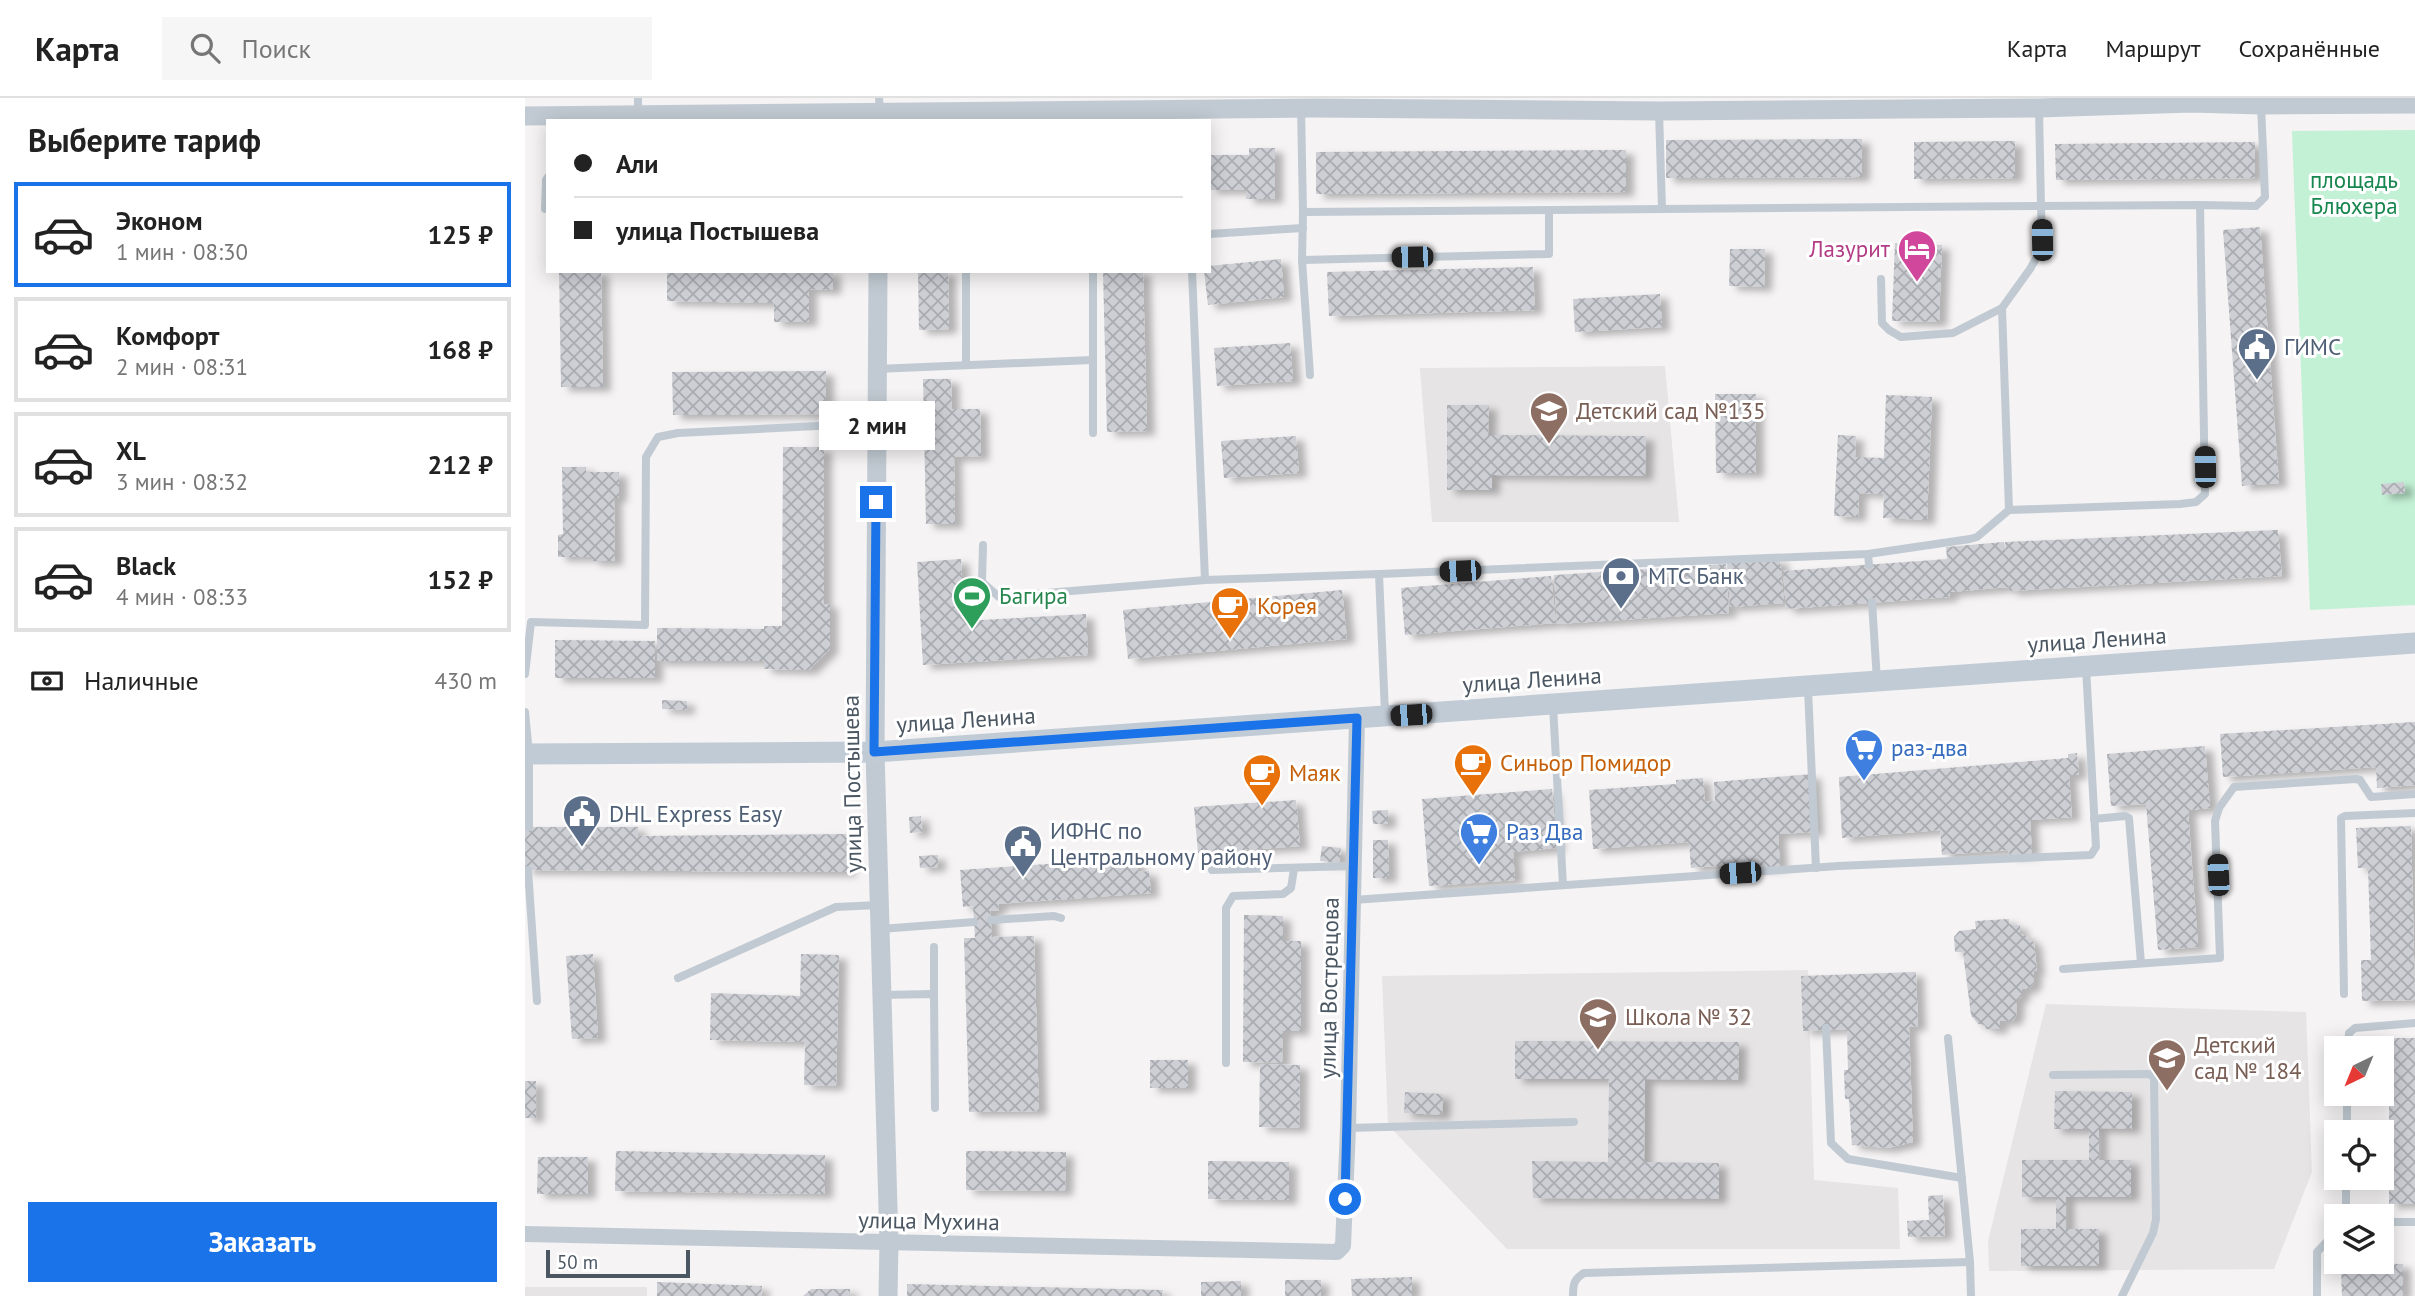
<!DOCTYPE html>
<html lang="ru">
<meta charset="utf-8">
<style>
:root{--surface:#fff;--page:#f6f6f6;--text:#222;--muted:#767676;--line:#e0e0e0;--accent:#1a73e8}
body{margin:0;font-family:"PT Sans",sans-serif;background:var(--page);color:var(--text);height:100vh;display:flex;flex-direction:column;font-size:26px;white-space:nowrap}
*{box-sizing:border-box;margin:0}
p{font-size:23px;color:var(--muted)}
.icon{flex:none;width:38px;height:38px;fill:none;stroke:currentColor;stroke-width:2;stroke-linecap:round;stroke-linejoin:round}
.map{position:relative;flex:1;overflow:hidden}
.details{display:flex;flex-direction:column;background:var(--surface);width:525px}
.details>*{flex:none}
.guide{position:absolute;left:21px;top:21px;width:665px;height:154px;border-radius:0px;box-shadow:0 4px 18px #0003;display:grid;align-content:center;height:154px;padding:0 28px;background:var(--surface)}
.needle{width:46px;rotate:223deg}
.buttons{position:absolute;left:1799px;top:938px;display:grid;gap:14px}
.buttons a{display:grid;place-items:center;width:70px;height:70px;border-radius:0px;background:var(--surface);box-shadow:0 4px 18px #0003;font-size:35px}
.scale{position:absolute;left:21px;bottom:18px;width:144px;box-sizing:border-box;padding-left:7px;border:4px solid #4a5661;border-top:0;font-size:19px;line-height:24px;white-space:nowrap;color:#4a5661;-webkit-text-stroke:5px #fff;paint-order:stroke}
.end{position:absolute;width:32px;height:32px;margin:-16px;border:9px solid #1a73e8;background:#fff;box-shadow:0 0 0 4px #fff}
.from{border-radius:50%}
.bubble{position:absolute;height:49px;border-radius:0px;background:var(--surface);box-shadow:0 4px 18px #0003;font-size:23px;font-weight:700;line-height:49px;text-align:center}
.car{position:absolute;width:21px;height:42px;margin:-21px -10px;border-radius:9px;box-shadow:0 0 5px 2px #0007;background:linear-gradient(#222 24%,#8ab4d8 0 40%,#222 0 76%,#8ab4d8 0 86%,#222 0)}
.guide b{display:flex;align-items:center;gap:24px;height:66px;font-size:26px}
.guide b+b{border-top:2px solid var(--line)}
.guide i{width:18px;height:18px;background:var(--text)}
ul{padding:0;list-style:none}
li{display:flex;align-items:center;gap:21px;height:105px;margin:0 14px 10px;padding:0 14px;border:4px solid var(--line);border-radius:0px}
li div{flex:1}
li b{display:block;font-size:26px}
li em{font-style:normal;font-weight:700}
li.on{border-color:var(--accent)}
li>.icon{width:63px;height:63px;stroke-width:1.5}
h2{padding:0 28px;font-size:32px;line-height:84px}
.pay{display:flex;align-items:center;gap:18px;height:77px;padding:0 28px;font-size:26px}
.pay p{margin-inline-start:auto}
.primary-button{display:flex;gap:14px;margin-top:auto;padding:14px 28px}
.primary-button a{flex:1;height:80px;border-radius:0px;background:var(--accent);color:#fff;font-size:28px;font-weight:700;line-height:80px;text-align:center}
header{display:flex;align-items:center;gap:42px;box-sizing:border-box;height:98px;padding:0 35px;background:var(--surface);border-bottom:2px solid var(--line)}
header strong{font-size:33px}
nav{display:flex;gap:38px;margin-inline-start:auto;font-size:24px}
.search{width:490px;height:63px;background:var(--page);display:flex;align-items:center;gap:18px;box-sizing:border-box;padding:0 24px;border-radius:0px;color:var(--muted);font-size:26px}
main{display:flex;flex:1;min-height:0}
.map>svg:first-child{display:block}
.education{fill:#e6e4e5}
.park{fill:#c3f1d5}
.building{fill:url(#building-cross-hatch);filter:url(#shadow)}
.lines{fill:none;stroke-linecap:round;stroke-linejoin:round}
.service{stroke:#c1cad2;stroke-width:8}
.minor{stroke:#c1cad2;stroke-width:16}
.tertiary{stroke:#c1cad2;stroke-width:19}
.secondary{stroke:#c1cbd6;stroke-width:21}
.route{stroke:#1a73e8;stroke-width:9}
.labels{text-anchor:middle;stroke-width:6;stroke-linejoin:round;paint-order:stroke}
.park-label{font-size:23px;fill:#17864f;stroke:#fff}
.hotel-label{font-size:23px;fill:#b23c85;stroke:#fff;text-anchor:end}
.service-label{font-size:23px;fill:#4e5e75;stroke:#fff;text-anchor:start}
.education-label{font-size:23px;fill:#785e54;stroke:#fff;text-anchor:start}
.leisure-label{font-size:23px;fill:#27864d;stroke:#fff;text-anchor:start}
.food-label{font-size:23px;fill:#c56008;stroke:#fff;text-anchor:start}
.street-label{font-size:23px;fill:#4a5661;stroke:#fff}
.shop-label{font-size:23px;fill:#366cbe;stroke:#fff;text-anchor:start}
</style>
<header>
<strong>Карта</strong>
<div class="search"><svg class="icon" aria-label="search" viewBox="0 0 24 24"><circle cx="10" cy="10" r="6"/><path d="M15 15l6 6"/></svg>Поиск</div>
<nav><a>Карта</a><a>Маршрут</a><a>Сохранённые</a></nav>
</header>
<main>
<section class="details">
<h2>Выберите тариф</h2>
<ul>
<li class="on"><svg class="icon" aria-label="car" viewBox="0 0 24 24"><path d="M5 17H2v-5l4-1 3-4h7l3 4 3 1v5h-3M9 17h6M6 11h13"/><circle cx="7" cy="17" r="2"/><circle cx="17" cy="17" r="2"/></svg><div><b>Эконом</b><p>1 мин · 08:30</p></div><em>125 ₽</em></li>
<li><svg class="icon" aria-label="car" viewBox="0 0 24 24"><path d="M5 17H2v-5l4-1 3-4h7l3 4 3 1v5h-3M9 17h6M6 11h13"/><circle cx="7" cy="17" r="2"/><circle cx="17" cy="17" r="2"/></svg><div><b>Комфорт</b><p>2 мин · 08:31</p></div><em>168 ₽</em></li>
<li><svg class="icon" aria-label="car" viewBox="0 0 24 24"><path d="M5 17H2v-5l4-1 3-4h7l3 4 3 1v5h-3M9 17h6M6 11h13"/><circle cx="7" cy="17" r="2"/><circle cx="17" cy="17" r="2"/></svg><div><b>XL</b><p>3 мин · 08:32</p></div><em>212 ₽</em></li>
<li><svg class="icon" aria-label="car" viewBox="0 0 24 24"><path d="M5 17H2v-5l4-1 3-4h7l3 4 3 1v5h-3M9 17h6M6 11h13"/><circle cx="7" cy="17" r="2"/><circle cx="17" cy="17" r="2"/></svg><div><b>Black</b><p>4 мин · 08:33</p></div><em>152 ₽</em></li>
</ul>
<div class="pay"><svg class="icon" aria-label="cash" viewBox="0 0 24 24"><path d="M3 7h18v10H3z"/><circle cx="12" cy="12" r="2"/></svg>Наличные<p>430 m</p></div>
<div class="primary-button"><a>Заказать</a></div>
</section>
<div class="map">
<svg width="1890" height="1198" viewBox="0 0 1890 1198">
<defs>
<pattern id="building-cross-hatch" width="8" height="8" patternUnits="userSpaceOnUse" patternTransform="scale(1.75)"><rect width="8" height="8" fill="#cdcfd5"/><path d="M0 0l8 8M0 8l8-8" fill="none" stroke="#a8abb0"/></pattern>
<filter id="shadow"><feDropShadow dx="8" dy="4.5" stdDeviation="3.5" flood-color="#0004"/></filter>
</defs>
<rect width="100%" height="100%" fill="#f5f3f3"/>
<g class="education">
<polygon points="1140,268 1154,424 907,424 895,270"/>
<polygon points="1283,872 1289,1082 1373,1090 1375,1151 982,1151 863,1027 857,878"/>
<polygon points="1521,906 1781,914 1787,1074 1749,1171 1464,1173 1463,1143"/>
<rect x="0" y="1189" width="122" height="9"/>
</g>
<polygon class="park" points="1890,32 1890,507 1785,512 1767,33"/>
<g class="building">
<polygon points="1337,41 1337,79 1141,80 1141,42"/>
<polygon points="1490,43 1490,80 1389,81 1389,44"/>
<polygon points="1730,44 1730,80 1531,82 1530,46"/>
<polygon points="724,50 750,50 750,101 721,101 721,92 684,92 684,57 724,57"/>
<polygon points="1101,52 1101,94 791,96 791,54"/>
<polygon points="1735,129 1754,385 1717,388 1698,132"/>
<polygon points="1370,145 1417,147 1414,224 1367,223"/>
<polygon points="1205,151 1240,151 1239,189 1204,188"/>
<polygon points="756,161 759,199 683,207 679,173 684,173 684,168"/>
<polygon points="1008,169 1010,212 804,218 802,174"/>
<polygon points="34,173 76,173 78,289 36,289"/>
<polygon points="142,173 308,173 308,192 284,191 284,224 249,224 249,205 142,203"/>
<polygon points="393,173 423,173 424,231 394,232"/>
<polygon points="578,173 618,173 622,333 582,334"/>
<polygon points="1135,196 1137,229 1050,234 1048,201"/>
<polygon points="765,245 768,283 692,288 689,250"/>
<polygon points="301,273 301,316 148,317 147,274"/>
<polygon points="398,281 426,281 427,311 455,311 456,358 429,359 430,426 401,426"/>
<polygon points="1190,296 1231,296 1231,375 1191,375"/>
<polygon points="1361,297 1407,299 1402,422 1358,420 1359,396 1334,395 1333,419 1309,418 1313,337 1331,338 1330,359 1359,360"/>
<polygon points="922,307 964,307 963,337 1121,338 1120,378 967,377 967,392 922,392"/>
<polygon points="771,338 774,375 699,380 696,343"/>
<polygon points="258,349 299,349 299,506 305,506 305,551 284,572 239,571 239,563 132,563 132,530 239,531 239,528 257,528"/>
<polygon points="37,369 61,369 61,374 94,374 94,400 89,400 90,463 67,463 67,459 33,459 33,437 38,436"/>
<polygon points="1879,384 1880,395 1857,397 1856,386"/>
<polygon points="1753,432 1757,478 1484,493 1484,489 1425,494 1425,499 1261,511 1258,473 1422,461 1421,449 1479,444 1481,455 1480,444"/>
<polygon points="436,461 439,523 561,516 563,557 398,567 392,464"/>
<polygon points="1255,461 1259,505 1205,509 1202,465"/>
<polygon points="1201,466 1204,515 1032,526 1029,477"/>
<polygon points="1026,478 1031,525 880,537 876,490"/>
<polygon points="817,492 822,541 603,561 598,512"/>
<polygon points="30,542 130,543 130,580 30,580"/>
<polygon points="137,602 162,603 162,612 137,611"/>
<polygon points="1890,624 1890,687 1852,690 1851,669 1698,679 1695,636"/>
<polygon points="1680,648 1685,710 1663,712 1673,849 1633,852 1621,706 1586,708 1582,656"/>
<polygon points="1552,655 1554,677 1544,677 1547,719 1505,722 1507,755 1485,757 1483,752 1417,757 1415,732 1317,740 1314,679 1543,660 1543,656"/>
<polygon points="1288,676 1291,734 1253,736 1255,768 1231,770 1231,765 1166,770 1164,744 1068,751 1064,692 1151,686 1151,682 1178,680 1180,704 1190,703 1189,684"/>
<polygon points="1027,691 1032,750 988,754 990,782 904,788 897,701"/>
<polygon points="771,702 775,748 673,755 669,709"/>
<polygon points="863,712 863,726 848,726 847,713"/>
<polygon points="396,718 397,734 385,735 384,719"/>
<polygon points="1886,728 1890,902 1837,903 1836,862 1846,862 1843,770 1833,770 1831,730"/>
<polygon points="0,729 113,729 113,738 322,736 323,774 0,772"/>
<polygon points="848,742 863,742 864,780 848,780"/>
<polygon points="797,748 816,750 814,765 795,763"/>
<polygon points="413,757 413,769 395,770 394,758"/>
<polygon points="611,760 613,774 624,773 626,795 473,806 474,812 465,813 467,839 509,838 514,1013 444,1014 439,840 450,840 448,808 438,809 435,772"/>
<polygon points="719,817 758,818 758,843 776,843 776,933 758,933 757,965 718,964"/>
<polygon points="1484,821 1484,826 1495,827 1495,836 1502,838 1509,845 1512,873 1509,873 1509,885 1504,891 1497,891 1497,899 1492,900 1491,918 1487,923 1475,923 1475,931 1461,931 1460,927 1453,926 1446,917 1438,854 1430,854 1429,839 1434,833 1451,831 1450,823"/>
<polygon points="68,856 73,940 47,941 41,858"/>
<polygon points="276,856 314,857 311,988 279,987 280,944 185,942 186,895 275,898"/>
<polygon points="1391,874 1393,928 1384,929 1388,1044 1363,1050 1327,1047 1324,1001 1320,1001 1319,972 1323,972 1322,931 1278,933 1276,878"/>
<rect x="1864" y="940" width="26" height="166"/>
<polygon points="990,943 1214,944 1213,982 1120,981 1119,1064 1194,1065 1194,1101 1008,1100 1007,1063 1083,1064 1084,981 990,981"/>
<rect x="625" y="962" width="38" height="28"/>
<polygon points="735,966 775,967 774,1030 734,1029"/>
<rect x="0" y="983" width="11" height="37"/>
<polygon points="1530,993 1607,994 1607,1031 1574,1030 1574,1062 1606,1062 1606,1099 1541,1099 1541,1131 1574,1131 1574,1168 1496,1168 1496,1131 1531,1131 1531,1099 1497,1099 1497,1062 1564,1062 1564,1031 1529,1031"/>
<polygon points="880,994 918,996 917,1017 879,1015"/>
<polygon points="91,1053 300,1057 300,1096 90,1093"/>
<polygon points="441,1053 541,1054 540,1093 441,1092"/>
<polygon points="13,1059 63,1059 63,1096 12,1096"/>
<polygon points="683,1063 764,1064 764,1102 683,1101"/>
<polygon points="1418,1097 1420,1138 1383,1139 1382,1123 1404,1122 1403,1098"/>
<polygon points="1824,1165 1878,1166 1878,1198 1817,1198 1816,1170 1824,1170"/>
<polygon points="887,1179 887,1198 827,1198 826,1181"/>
<rect x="760" y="1182" width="36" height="16"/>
<polygon points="716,1183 716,1198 676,1198 676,1184"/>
<polygon points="132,1184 237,1188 236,1198 132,1198"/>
<polygon points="382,1186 638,1192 637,1198 382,1198"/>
<polygon points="286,1191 325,1191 325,1198 278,1198"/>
</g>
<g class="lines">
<g class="service">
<polyline points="113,0 113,17"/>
<polyline points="354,0 355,14"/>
<polyline points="776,10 778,114 1137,111"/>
<polyline points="1514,11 1516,108 1675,107 1731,108 1740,99 1736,7"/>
<polyline points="1134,13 1137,111 1516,108 1517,142 1513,157 1505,171 1477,210 1484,412"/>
<polyline points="20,111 21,82 23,79"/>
<polyline points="778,114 777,162 1024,156 1024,112"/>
<polyline points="684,136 778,130"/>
<polyline points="777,162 785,277"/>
<polyline points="441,173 441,267"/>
<polyline points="568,173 568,335"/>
<polyline points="667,173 680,482"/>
<polyline points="1356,181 1357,225 1364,232 1376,239 1428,235 1477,210"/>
<polyline points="352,271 567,262"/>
<polyline points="458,447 457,484 474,499 680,482 854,476"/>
<polyline points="1343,456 1344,467"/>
<polyline points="1347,504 1352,583"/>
<polyline points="0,576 6,524 120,527 121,359 133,339 153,335 352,325"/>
<polyline points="1283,591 1291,770"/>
<polyline points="1028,608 1038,787"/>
<polyline points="0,614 4,656 4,729"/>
<polyline points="860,615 854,476 1343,456 1445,441 1452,439 1484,412 1655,406 1671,404 1680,396 1675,107"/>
<polyline points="1569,721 1600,718 1604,720 1616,865"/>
<polyline points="3,772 12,903"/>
<polyline points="687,772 829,768"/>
<polyline points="828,802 1313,768 1566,757 1571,749 1561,569"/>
<polyline points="466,822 529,818 536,820"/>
<polyline points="355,831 449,824"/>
<polyline points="409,849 409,896"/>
<polyline points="1538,871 1695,860 1690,723 1694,710 1709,689 1831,681 1835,682 1846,699 1890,696"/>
<polyline points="153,880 311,809 354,807"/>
<polyline points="1819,896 1816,720 1820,718 1890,715"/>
<polyline points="356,897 409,896 410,1010"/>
<polyline points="1301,930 1306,1045 1323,1061 1437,1080"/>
<polyline points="1423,940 1445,1164"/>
<polyline points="1823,950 1824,935 1830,930 1890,925"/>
<polyline points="701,965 701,810 708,798 758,796 766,790 769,771"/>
<polyline points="1528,977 1624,976 1629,979 1631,1121 1628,1135 1597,1198"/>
<polyline points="823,1030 1049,1024"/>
<polyline points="1822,1034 1822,996"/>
<polyline points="1821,1118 1821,1080"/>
<polyline points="1857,1124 1890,1124"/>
<path d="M1048,1198C1048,1186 1049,1181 1059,1175L1445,1164L1446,1198"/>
<polyline points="1792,1198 1792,1154 1811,1134"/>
</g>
<polyline class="minor" points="0,1136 812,1154 818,1148 823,1030 832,620"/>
<g class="tertiary">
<polyline points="0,18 790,10 1134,13 1514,10 1666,5 1736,7 1890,6"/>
<polyline points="353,173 350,654 364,1145 363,1198"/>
</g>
<polyline class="secondary" points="0,656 350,654 1890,545"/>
</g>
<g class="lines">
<polyline class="route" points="351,404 349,654 832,620 820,1101"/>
</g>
<defs>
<g id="hotel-pin" transform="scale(2.0125)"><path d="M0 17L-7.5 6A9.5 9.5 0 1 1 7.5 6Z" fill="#d1479c" stroke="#fff"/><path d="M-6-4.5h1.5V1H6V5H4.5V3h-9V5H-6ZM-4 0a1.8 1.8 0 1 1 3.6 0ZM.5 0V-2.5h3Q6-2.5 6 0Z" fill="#fff"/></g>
<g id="civic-pin" transform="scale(2.0125)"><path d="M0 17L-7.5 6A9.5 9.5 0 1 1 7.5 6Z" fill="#5c6f8a" stroke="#fff"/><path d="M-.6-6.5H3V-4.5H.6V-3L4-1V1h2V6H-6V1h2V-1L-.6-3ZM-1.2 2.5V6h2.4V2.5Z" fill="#fff"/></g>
<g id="school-pin" transform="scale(2.0125)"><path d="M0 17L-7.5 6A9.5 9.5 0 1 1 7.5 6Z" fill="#8d6e63" stroke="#fff"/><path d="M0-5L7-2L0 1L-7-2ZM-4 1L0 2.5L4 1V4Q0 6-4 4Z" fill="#fff"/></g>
<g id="bank-pin" transform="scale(2.0125)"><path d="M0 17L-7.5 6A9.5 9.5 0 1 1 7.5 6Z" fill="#5c6f8a" stroke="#fff"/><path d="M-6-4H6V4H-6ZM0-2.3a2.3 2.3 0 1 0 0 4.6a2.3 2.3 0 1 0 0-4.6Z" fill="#fff"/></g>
<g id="stadium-pin" transform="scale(2.0125)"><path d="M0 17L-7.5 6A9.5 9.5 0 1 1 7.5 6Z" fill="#2e9e5b" stroke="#fff"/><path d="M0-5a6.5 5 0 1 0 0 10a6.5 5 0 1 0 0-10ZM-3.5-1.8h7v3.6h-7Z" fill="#fff"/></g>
<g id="cafe-pin" transform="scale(2.0125)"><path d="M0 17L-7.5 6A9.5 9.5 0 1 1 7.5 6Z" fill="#e8710a" stroke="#fff"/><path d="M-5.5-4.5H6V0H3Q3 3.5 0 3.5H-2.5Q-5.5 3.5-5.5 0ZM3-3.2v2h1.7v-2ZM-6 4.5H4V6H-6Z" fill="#fff"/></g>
<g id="supermarket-pin" transform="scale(2.0125)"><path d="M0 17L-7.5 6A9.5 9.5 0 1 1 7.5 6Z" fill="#3f7fe0" stroke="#fff"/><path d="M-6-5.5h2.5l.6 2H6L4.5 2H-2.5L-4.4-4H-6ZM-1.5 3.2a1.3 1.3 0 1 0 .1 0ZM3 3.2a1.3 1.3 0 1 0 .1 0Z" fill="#fff"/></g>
</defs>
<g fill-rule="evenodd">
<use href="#hotel-pin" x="1392" y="151"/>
<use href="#civic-pin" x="1732" y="249"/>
<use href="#school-pin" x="1024" y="313"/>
<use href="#bank-pin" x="1096" y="478"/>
<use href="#stadium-pin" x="447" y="498"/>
<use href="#cafe-pin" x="705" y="508"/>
<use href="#supermarket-pin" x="1339" y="650"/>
<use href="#cafe-pin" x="948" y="665"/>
<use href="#cafe-pin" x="737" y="675"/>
<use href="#civic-pin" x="57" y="716"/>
<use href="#supermarket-pin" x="954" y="734"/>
<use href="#civic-pin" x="498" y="746"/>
<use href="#school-pin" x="1073" y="919"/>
<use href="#school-pin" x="1642" y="960"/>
</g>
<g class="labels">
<g class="park-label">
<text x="1829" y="90">площадь<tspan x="1829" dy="26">Блюхера</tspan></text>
</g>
<g class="hotel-label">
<text x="1365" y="159">Лазурит</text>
</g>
<g class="service-label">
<text x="1759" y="257">ГИМС</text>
<text x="1123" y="486">МТС Банк</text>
<text x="84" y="724">DHL Express Easy</text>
<text x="525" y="741">ИФНС по<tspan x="525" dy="26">Центральному району</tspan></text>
</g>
<g class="education-label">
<text x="1051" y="321">Детский сад №135</text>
<text x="1100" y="927">Школа № 32</text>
<text x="1669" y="955">Детский<tspan x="1669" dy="26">сад № 184</tspan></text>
</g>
<g class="leisure-label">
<text x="474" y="506">Багира</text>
</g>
<g class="food-label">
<text x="732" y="516">Корея</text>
<text x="975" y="673">Синьор Помидор</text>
<text x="764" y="683">Маяк</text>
</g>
<g class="street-label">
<text transform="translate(1572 542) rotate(-4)" y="8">улица Ленина</text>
<text transform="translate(1007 582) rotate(-4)" y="8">улица Ленина</text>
<text transform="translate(441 622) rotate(-4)" y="8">улица Ленина</text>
<text transform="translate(327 686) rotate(-91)" y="8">улица Постышева</text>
<text transform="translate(804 890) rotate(-89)" y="8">улица Вострецова</text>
<text transform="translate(404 1123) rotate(1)" y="8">улица Мухина</text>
</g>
<g class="shop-label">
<text x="1366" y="658">раз-два</text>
<text x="981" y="742">Раз Два</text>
</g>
</g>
</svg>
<div class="buttons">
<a><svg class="needle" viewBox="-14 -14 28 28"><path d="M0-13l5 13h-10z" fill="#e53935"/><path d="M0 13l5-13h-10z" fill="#767676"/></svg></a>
<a><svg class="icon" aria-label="locate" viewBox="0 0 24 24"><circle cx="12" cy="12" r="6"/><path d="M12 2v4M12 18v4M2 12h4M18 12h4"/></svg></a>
<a><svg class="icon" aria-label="layers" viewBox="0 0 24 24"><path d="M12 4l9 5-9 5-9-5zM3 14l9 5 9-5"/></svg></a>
</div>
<div class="scale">50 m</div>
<i class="end from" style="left:820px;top:1101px"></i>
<i class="end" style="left:351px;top:404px"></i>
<div class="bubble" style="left:294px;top:303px;width:116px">2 мин</div>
<i class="car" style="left:1517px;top:142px;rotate:359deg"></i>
<i class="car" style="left:887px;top:159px;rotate:269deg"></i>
<i class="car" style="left:1680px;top:369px;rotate:359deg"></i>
<i class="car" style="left:935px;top:473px;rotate:268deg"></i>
<i class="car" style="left:886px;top:617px;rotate:266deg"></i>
<i class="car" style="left:1215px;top:775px;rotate:266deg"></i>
<i class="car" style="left:1693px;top:777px;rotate:357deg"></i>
<div class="guide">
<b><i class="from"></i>Али</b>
<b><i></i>улица Постышева</b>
</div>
</div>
</main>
